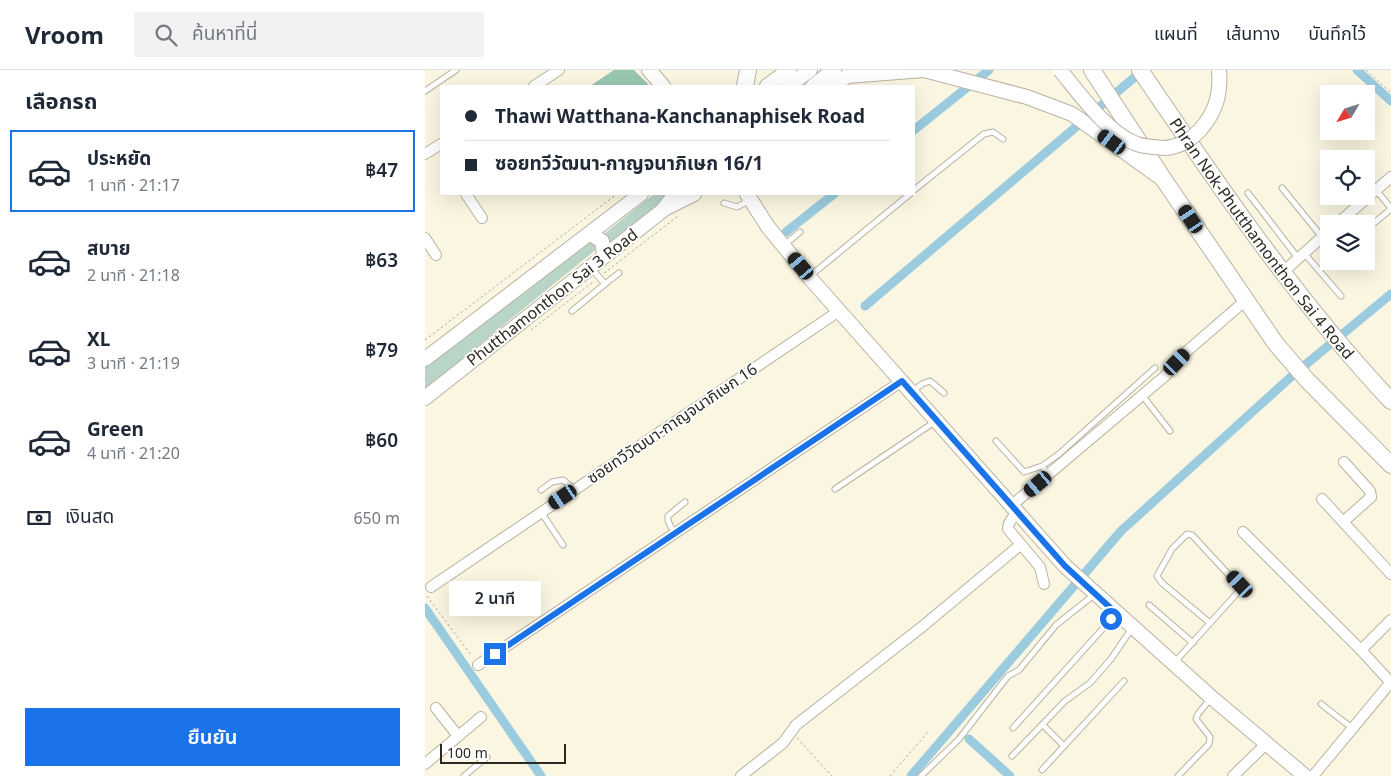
<!DOCTYPE html>
<html lang="th">
<meta charset="utf-8">
<style>
:root{--surface:#fff;--page:#f2f2f3;--text:#1f2937;--muted:#747a83;--line:#e0e1e3;--accent:#1a73e8}
body{margin:0;font-family:"Noto Sans","Noto Sans Thai",sans-serif;background:var(--page);color:var(--text);height:100vh;display:flex;flex-direction:column;font-size:19px;white-space:nowrap}
*{box-sizing:border-box;margin:0}
p{font-size:16px;color:var(--muted)}
.icon{flex:none;width:28px;height:28px;fill:none;stroke:currentColor;stroke-width:2;stroke-linecap:round;stroke-linejoin:round}
.map{position:relative;flex:1;overflow:hidden}
.sheet{display:flex;flex-direction:column;background:var(--surface);width:425px}
.sheet>*{flex:none}
.guide{position:absolute;left:15px;top:15px;width:475px;height:110px;border-radius:0px;box-shadow:0 5px 20px #0002;display:grid;align-content:center;height:110px;padding:0 25px;background:var(--surface)}
.needle{width:32px;rotate:232deg}
.tools{position:absolute;left:895px;top:15px;display:grid;gap:10px}
.tools a{display:grid;place-items:center;width:55px;height:55px;border-radius:0px;background:var(--surface);box-shadow:0 5px 20px #0002;font-size:25px}
.scale{position:absolute;left:15px;bottom:12px;width:126px;box-sizing:border-box;padding-left:5px;border:2px solid #2a2921;border-top:0;font-size:14px;line-height:18px;white-space:nowrap;color:#2a2921;-webkit-text-stroke:4px #fff;paint-order:stroke}
.end{position:absolute;width:22px;height:22px;margin:-11px;border:6px solid #1a73e8;background:#fff;box-shadow:0 0 0 2px #fff}
.from{border-radius:50%}
.bubble{position:absolute;height:35px;border-radius:0px;background:var(--surface);box-shadow:0 5px 20px #0002;font-size:16px;font-weight:600;line-height:35px;text-align:center}
.car{position:absolute;width:15px;height:30px;margin:-15px -8px;border-radius:6px;box-shadow:0 0 4px 1px #0007;background:linear-gradient(#222 24%,#8ab4d8 0 40%,#222 0 76%,#8ab4d8 0 86%,#222 0)}
.guide b{display:flex;align-items:center;gap:18px;height:48px;font-size:19px}
.guide b+b{border-top:1px solid var(--line)}
.guide i{width:12px;height:12px;background:var(--text)}
ul{padding:0;list-style:none}
li{display:flex;align-items:center;gap:15px;height:82px;margin:0 10px 8px;padding:0 15px;border:2px solid transparent;border-radius:0px}
li div{flex:1}
li b{display:block;font-size:19px}
li em{font-style:normal;font-weight:600}
li.selected{border-color:var(--accent)}
li>.icon{width:45px;height:45px;stroke-width:1.5}
h2{padding:0 25px;font-size:22px;line-height:60px}
.pay{display:flex;align-items:center;gap:12px;height:55px;padding:0 25px;font-size:19px}
.pay p{margin-inline-start:auto}
.cta{display:flex;gap:10px;margin-top:auto;padding:10px 25px}
.cta a{flex:1;height:58px;border-radius:0px;background:var(--accent);color:#fff;font-size:20px;font-weight:600;line-height:58px;text-align:center}
header{display:flex;align-items:center;gap:30px;box-sizing:border-box;height:70px;padding:0 25px;background:var(--surface);border-bottom:1px solid var(--line)}
header strong{font-size:24px}
nav{display:flex;gap:28px;margin-inline-start:auto;font-size:18px}
.search{width:350px;height:45px;background:var(--page);display:flex;align-items:center;gap:12px;box-sizing:border-box;padding:0 18px;border-radius:0px;color:var(--muted);font-size:19px}
main{display:flex;flex:1;min-height:0}
.map>svg:first-child{display:block}
.green{fill:#b8d5c7}
.forest{fill:#99c7b1}
.lines{fill:none;stroke-linecap:round;stroke-linejoin:round}
.canal{stroke:#9bcbdf;stroke-width:9}
.lane-casing{stroke:#b8b3a0;stroke-width:7}
.street-casing{stroke:#b8b3a0;stroke-width:12}
.secondary-casing{stroke:#b8b3a0;stroke-width:16}
.primary-casing{stroke:#b8b3a0;stroke-width:18}
.path{stroke:#b0ad9e;stroke-width:1;stroke-dasharray:2.5 2.5;stroke-linecap:butt}
.lane{stroke:#fff;stroke-width:5}
.street{stroke:#fff;stroke-width:10}
.secondary{stroke:#fff;stroke-width:14}
.primary{stroke:#fff;stroke-width:16}
.secondary-bridge-casing{stroke:#b8b3a0;stroke-width:16;stroke-linecap:butt}
.secondary-bridge{stroke:#fff;stroke-width:14}
.route{stroke:#1a73e8;stroke-width:6}
.labels{text-anchor:middle;stroke-width:4;stroke-linejoin:round;paint-order:stroke}
.street-label{font-size:16px;fill:#2a2921;stroke:#fff}
</style>
<header>
<strong>Vroom</strong>
<div class="search"><svg class="icon" aria-label="search" viewBox="0 0 24 24"><circle cx="10" cy="10" r="6"/><path d="M15 15l6 6"/></svg>ค้นหาที่นี่</div>
<nav><a>แผนที่</a><a>เส้นทาง</a><a>บันทึกไว้</a></nav>
</header>
<main>
<section class="sheet">
<h2>เลือกรถ</h2>
<ul>
<li class="selected"><svg class="icon" aria-label="car" viewBox="0 0 24 24"><path d="M5 17H2v-5l4-1 3-4h7l3 4 3 1v5h-3M9 17h6M6 11h13"/><circle cx="7" cy="17" r="2"/><circle cx="17" cy="17" r="2"/></svg><div><b>ประหยัด</b><p>1 นาที · 21:17</p></div><em>฿47</em></li>
<li><svg class="icon" aria-label="car" viewBox="0 0 24 24"><path d="M5 17H2v-5l4-1 3-4h7l3 4 3 1v5h-3M9 17h6M6 11h13"/><circle cx="7" cy="17" r="2"/><circle cx="17" cy="17" r="2"/></svg><div><b>สบาย</b><p>2 นาที · 21:18</p></div><em>฿63</em></li>
<li><svg class="icon" aria-label="car" viewBox="0 0 24 24"><path d="M5 17H2v-5l4-1 3-4h7l3 4 3 1v5h-3M9 17h6M6 11h13"/><circle cx="7" cy="17" r="2"/><circle cx="17" cy="17" r="2"/></svg><div><b>XL</b><p>3 นาที · 21:19</p></div><em>฿79</em></li>
<li><svg class="icon" aria-label="car" viewBox="0 0 24 24"><path d="M5 17H2v-5l4-1 3-4h7l3 4 3 1v5h-3M9 17h6M6 11h13"/><circle cx="7" cy="17" r="2"/><circle cx="17" cy="17" r="2"/></svg><div><b>Green</b><p>4 นาที · 21:20</p></div><em>฿60</em></li>
</ul>
<div class="pay"><svg class="icon" aria-label="cash" viewBox="0 0 24 24"><path d="M3 7h18v10H3z"/><circle cx="12" cy="12" r="2"/></svg>เงินสด<p>650 m</p></div>
<div class="cta"><a>ยืนยัน</a></div>
</section>
<div class="map">
<svg width="966" height="706" viewBox="0 0 966 706">
<rect width="100%" height="100%" fill="#faf6e2"/>
<g class="green">
<polygon points="229,124 246,124 240,132 185,173 179,164"/>
<polygon points="169,170 173,178 0,319 0,294"/>
</g>
<polygon class="forest" points="189,0 209,0 225,16 165,16"/>
<g class="lines">
<g class="canal">
<polyline points="932,0 966,31"/>
<polyline points="489,60 564,0"/>
<polyline points="361,162 409,124"/>
<polyline points="440,236 718,0"/>
<polyline points="0,538 116,706"/>
<polyline points="544,669 585,706"/>
<polyline points="486,706 696,461 868,305 966,224"/>
</g>
<g class="lane-casing">
<g id="lane">
<polyline points="0,21 31,0"/>
<polyline points="857,118 897,167"/>
<polyline points="489,120 559,64 568,62 578,69"/>
<polyline points="951,120 966,138"/>
<polyline points="823,123 873,188"/>
<polyline points="299,133 312,137 325,130"/>
<polyline points="949,153 966,139"/>
<polyline points="358,176 375,162"/>
<polyline points="879,183 916,226"/>
<polyline points="385,206 485,124"/>
<polyline points="180,214 194,203"/>
<polyline points="147,241 180,214 166,198"/>
<polyline points="487,322 497,314 505,311 519,323"/>
<polyline points="717,325 745,361"/>
<polyline points="571,371 599,402 617,396"/>
<polyline points="623,404 617,396 634,384 730,298"/>
<polyline points="410,419 511,351"/>
<polyline points="116,420 127,412 138,410 149,419"/>
<polyline points="116,442 138,475"/>
<polyline points="249,463 243,451 243,446 260,432"/>
<polyline points="724,535 768,573"/>
<polyline points="749,593 814,521 816,518 767,465 762,464 747,479 732,506 737,513 785,553"/>
<polyline points="896,634 927,658"/>
<polyline points="618,655 639,676"/>
<polyline points="588,658 691,544"/>
<polyline points="587,686 640,631 665,613 686,589 707,558"/>
<polyline points="617,700 699,611"/>
<polyline points="39,706 62,687"/>
<polyline points="496,706 534,669 583,606 594,600 631,555 670,524"/>
<polyline points="753,706 784,674 785,667 771,649 773,644 786,628"/>
</g>
</g>
<g class="street-casing">
<g id="street">
<polyline points="109,16 134,0"/>
<polyline points="0,84 16,74"/>
<polyline points="41,124 57,148"/>
<polyline points="912,154 966,107"/>
<polyline points="0,168 11,185"/>
<polyline points="858,202 904,161"/>
<polyline points="897,429 966,504"/>
<polyline points="586,436 740,306 761,282 821,230"/>
<polyline points="591,443 584,453 583,459 615,497 619,514"/>
<polyline points="918,452 946,427 945,421 919,392"/>
<polyline points="818,462 936,580 966,613"/>
<polyline points="6,517 414,241"/>
<polyline points="936,580 966,550"/>
<polyline points="53,595 477,311"/>
<polyline points="11,638 33,666"/>
<polyline points="0,694 56,647"/>
<polyline points="316,706 358,673 371,655 498,556 595,475"/>
<polyline points="808,706 840,675"/>
<polyline points="888,706 966,612"/>
</g>
</g>
<g class="secondary-casing">
<g id="secondary">
<polyline points="224,0 238,16"/>
<polyline points="422,6 499,0 602,27 647,44 736,108"/>
<polyline points="342,16 364,0"/>
<polyline points="363,16 385,0"/>
<polyline points="388,16 409,0"/>
<polyline points="408,16 428,2"/>
<polyline points="322,124 343,157 384,207 640,496 786,627 880,706"/>
<polyline points="241,138 269,124"/>
<polyline points="165,164 177,171 179,185"/>
<polyline points="0,289 216,124"/>
<polyline points="0,328 238,140 250,124"/>
</g>
</g>
<g class="primary-casing">
<g id="primary">
<polyline points="667,0 739,110 851,274 882,310 966,395"/>
<path id="s1" d="M715,0C793,115 871,230 966,331"/>
<polyline points="320,16 323,0"/>
</g>
</g>
<g class="path">
<polyline points="941,0 966,23"/>
<polyline points="179,203 253,146"/>
<polyline points="106,260 168,212"/>
<polyline points="0,270 192,124"/>
<polyline points="2,526 46,585"/>
<polyline points="372,668 407,706"/>
<polyline points="465,706 503,662"/>
</g>
<use href="#lane" class="lane"/>
<use href="#street" class="street"/>
<use href="#secondary" class="secondary"/>
<use href="#primary" class="primary"/>
<g class="secondary-bridge-casing">
<path id="secondary-bridge" d="M635,0C654,23 683,64 712,74C720,77 730,77 738,78C752,78 766,70 775,60C791,42 796,24 794,0"/>
</g>
<use href="#secondary-bridge" class="secondary-bridge"/>
</g>
<g class="lines">
<polyline class="route" points="70,584 477,311 640,496 691,543 686,549"/>
</g>
<g class="labels">
<g class="street-label">
<text dy="6" stroke="none"><textPath href="#s1" startOffset="208">Phran Nok-Phutthamonthon Sai 4 Road</textPath></text>
<text transform="translate(127 227) rotate(-38)" y="6">Phutthamonthon Sai 3 Road</text>
<text transform="translate(247 353) rotate(-34)" y="6">ซอยทวีวัฒนา-กาญจนาภิเษก 16</text>
</g>
</g>
</svg>
<div class="tools">
<a><svg class="needle" viewBox="-14 -14 28 28"><path d="M0-13l5 13h-10z" fill="#e53935"/><path d="M0 13l5-13h-10z" fill="#747a83"/></svg></a>
<a><svg class="icon" aria-label="locate" viewBox="0 0 24 24"><circle cx="12" cy="12" r="6"/><path d="M12 2v4M12 18v4M2 12h4M18 12h4"/></svg></a>
<a><svg class="icon" aria-label="layers" viewBox="0 0 24 24"><path d="M12 4l9 5-9 5-9-5zM3 14l9 5 9-5"/></svg></a>
</div>
<div class="scale">100 m</div>
<i class="end from" style="left:686px;top:549px"></i>
<i class="end" style="left:70px;top:584px"></i>
<div class="bubble" style="left:24px;top:511px;width:92px">2 นาที</div>
<i class="car" style="left:687px;top:72px;rotate:306deg"></i>
<i class="car" style="left:766px;top:149px;rotate:326deg"></i>
<i class="car" style="left:376px;top:196px;rotate:320deg"></i>
<i class="car" style="left:752px;top:292px;rotate:44deg"></i>
<i class="car" style="left:613px;top:414px;rotate:230deg"></i>
<i class="car" style="left:138px;top:427px;rotate:236deg"></i>
<i class="car" style="left:815px;top:514px;rotate:317deg"></i>
<div class="guide">
<b><i class="from"></i>Thawi Watthana-Kanchanaphisek Road</b>
<b><i></i>ซอยทวีวัฒนา-กาญจนาภิเษก 16/1</b>
</div>
</div>
</main>
